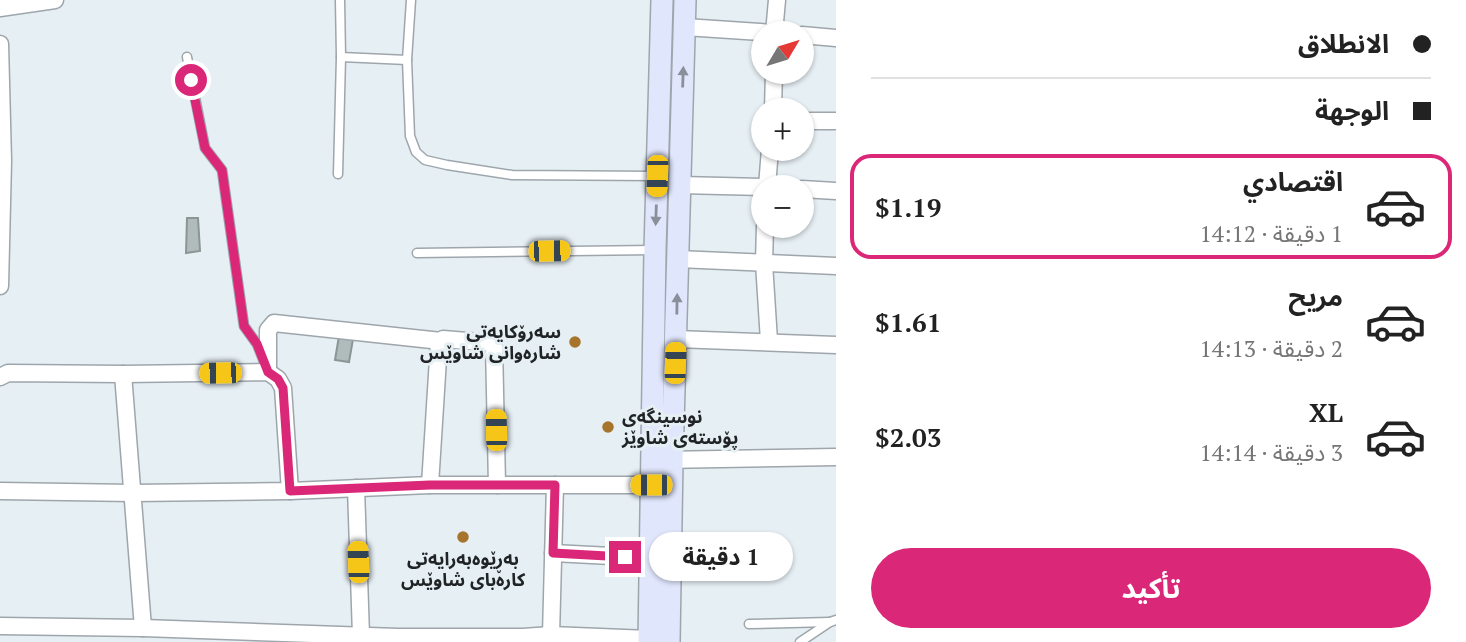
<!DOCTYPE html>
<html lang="ar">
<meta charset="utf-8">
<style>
:root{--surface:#fff;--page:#f2f2f2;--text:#222;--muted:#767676;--line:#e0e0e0;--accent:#db2777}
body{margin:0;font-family:"PT Serif","Noto Sans Arabic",serif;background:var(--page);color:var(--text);direction:rtl;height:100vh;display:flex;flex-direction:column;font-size:26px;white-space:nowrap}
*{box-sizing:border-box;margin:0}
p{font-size:23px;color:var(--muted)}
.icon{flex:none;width:38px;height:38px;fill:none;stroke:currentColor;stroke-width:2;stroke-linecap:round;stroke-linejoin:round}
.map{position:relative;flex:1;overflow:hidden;direction:ltr}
.drawer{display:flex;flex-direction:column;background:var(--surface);width:630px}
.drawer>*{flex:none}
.banner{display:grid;align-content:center;height:154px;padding:0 35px;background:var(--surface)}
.needle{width:46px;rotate:52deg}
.controls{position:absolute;left:751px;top:21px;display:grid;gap:14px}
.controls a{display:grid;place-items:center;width:63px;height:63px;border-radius:50%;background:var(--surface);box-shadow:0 2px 5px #0004;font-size:35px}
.end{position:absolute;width:32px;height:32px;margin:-16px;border:9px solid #db2777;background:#fff;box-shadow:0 0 0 4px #fff}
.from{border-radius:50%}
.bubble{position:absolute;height:49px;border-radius:24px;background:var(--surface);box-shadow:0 2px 5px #0004;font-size:23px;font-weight:700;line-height:49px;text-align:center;direction:rtl}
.car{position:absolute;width:21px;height:42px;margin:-21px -10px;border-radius:9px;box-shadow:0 0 5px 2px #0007;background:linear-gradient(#f5c518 24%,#345 0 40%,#f5c518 0 76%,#345 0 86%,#f5c518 0)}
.banner b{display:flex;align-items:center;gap:24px;height:66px;font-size:26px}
.banner b+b{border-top:2px solid var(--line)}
.banner i{width:18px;height:18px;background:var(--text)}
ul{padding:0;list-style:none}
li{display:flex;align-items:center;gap:21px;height:105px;margin:0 14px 10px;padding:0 21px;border:4px solid transparent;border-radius:21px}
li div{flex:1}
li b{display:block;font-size:26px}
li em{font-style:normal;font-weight:700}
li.on{border-color:var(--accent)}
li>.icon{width:63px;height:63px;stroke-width:1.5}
.button{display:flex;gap:14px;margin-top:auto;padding:14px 35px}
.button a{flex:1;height:80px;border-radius:42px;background:var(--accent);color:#fff;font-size:28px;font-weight:700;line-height:80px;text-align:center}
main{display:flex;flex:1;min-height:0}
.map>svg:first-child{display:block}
.building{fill:#b0bbbc;stroke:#8b9596;stroke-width:2}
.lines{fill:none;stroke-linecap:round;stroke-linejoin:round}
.lane-casing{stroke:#9ea6ac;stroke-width:11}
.street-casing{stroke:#9ea6ac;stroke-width:19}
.secondary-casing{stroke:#9ea6ac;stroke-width:24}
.lane{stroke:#fff;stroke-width:8}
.street{stroke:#fff;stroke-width:16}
.secondary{stroke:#e0e6fc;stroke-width:21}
.oneway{fill:#8a8f9c}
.route{stroke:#db2777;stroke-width:9}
.poi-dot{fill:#a7742b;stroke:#e6eff4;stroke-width:2.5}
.labels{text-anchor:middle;stroke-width:6;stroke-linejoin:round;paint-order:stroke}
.poi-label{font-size:18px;font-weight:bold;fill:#212426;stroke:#e6eff4;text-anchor:end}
</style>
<main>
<section class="drawer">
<div class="banner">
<b><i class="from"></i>الانطلاق</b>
<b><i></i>الوجهة</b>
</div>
<ul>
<li class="on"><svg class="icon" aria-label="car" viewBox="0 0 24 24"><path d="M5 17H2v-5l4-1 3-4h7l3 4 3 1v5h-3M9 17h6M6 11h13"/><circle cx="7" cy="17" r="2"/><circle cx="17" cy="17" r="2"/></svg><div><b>اقتصادي</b><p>1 دقيقة · 14:12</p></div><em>$1.19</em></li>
<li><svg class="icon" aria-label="car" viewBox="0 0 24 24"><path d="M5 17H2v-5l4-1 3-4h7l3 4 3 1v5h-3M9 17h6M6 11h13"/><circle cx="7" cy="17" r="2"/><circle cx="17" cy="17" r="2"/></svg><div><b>مريح</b><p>2 دقيقة · 14:13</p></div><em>$1.61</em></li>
<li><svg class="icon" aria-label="car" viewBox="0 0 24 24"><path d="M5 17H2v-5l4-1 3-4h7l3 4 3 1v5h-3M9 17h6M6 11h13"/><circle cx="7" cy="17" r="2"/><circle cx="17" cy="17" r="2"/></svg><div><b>XL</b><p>3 دقيقة · 14:14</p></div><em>$2.03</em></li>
</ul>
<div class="button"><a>تأكيد</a></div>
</section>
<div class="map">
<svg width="836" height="642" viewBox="0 0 836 642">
<rect width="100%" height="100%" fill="#e6eff4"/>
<g class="building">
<polygon points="187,218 198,218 200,251 186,253"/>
<polygon points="339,336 353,339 349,362 335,360"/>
</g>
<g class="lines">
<g class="lane-casing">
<g id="lane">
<polyline points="340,0 341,57 407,60"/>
<polyline points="411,0 407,60 410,136 416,152 425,160 447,165 512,175 655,176"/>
<polyline points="187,57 205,148 222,170 244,326 257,344 263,359"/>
<polyline points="338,174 341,57"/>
<polyline points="417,253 655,250"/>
<polyline points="749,624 830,622"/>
<polyline points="800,642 830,622 836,620"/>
</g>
</g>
<g class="street-casing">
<g id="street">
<polyline points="0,8 55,0"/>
<polyline points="685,27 774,33"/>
<polyline points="774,33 777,0"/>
<polyline points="802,35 836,38"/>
<polyline points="0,44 3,161 0,286"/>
<polyline points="773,110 774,72"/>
<polyline points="802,121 836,121"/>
<polyline points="680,185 763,187"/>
<polyline points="767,187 770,149"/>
<polyline points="802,189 836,191"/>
<polyline points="765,226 764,263 769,341"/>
<polyline points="678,259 836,266"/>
<polyline points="676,339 836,345"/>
<polyline points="268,372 268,330 274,323 441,341"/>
<polyline points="123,374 143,628"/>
<polyline points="0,377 8,373 123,374 268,372 278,379 283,388 290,491"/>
<polyline points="661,460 836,457"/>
<polyline points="430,485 439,343 443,339 492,343 494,345 497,485"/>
<polyline points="356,488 361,635"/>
<polyline points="0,491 133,493 290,491 430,485 662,485"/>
<polyline points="553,553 650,558"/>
<polyline points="0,626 143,628 398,637 523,637 551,635 649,639"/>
<polyline points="551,635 555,485"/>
</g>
</g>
<g class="secondary-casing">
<g id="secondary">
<polyline points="649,642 655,250 662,0"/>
<polyline points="669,642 672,460 685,0"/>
</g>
</g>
<use href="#lane" class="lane"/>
<use href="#street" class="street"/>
<use href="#secondary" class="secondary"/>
</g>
<defs><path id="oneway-solid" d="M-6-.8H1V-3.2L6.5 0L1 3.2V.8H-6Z" transform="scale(1.75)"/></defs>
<g class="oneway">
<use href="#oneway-solid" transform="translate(683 77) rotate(-88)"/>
<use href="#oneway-solid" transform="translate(656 215) rotate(92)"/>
<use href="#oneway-solid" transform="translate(677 304) rotate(-89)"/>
</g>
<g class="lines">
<polyline class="route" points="191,80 205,148 222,170 244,326 257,344 268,372 278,379 283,388 290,491 430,485 555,485 553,553 625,557"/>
</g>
<g class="poi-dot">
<circle cx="575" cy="342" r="7"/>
<circle cx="608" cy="427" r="7"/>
<circle cx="463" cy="537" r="7"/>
</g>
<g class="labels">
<g class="poi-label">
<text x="561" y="338">سەرۆکایەتی<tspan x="561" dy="21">شارەوانی شاوێس</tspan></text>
<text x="622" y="423" text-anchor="start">نوسینگەی<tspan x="622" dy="21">پۆستەی شاوێز</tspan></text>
<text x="463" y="565" text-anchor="middle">بەڕێوەبەرایەتی<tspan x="463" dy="21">کارەبای شاوێس</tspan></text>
</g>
</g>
</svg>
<div class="controls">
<a><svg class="needle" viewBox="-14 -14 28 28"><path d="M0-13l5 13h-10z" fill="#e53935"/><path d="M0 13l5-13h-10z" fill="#767676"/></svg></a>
<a>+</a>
<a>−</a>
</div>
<i class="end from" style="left:191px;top:80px"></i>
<i class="end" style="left:625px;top:557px"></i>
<div class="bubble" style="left:649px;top:532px;width:144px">1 دقيقة</div>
<i class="car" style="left:657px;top:176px;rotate:182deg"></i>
<i class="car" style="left:549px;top:251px;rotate:89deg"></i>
<i class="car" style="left:675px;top:363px;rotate:2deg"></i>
<i class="car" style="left:220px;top:373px;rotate:269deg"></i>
<i class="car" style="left:496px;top:430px;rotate:359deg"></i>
<i class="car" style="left:651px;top:485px;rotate:270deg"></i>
<i class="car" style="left:358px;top:562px;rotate:358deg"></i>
</div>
</main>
